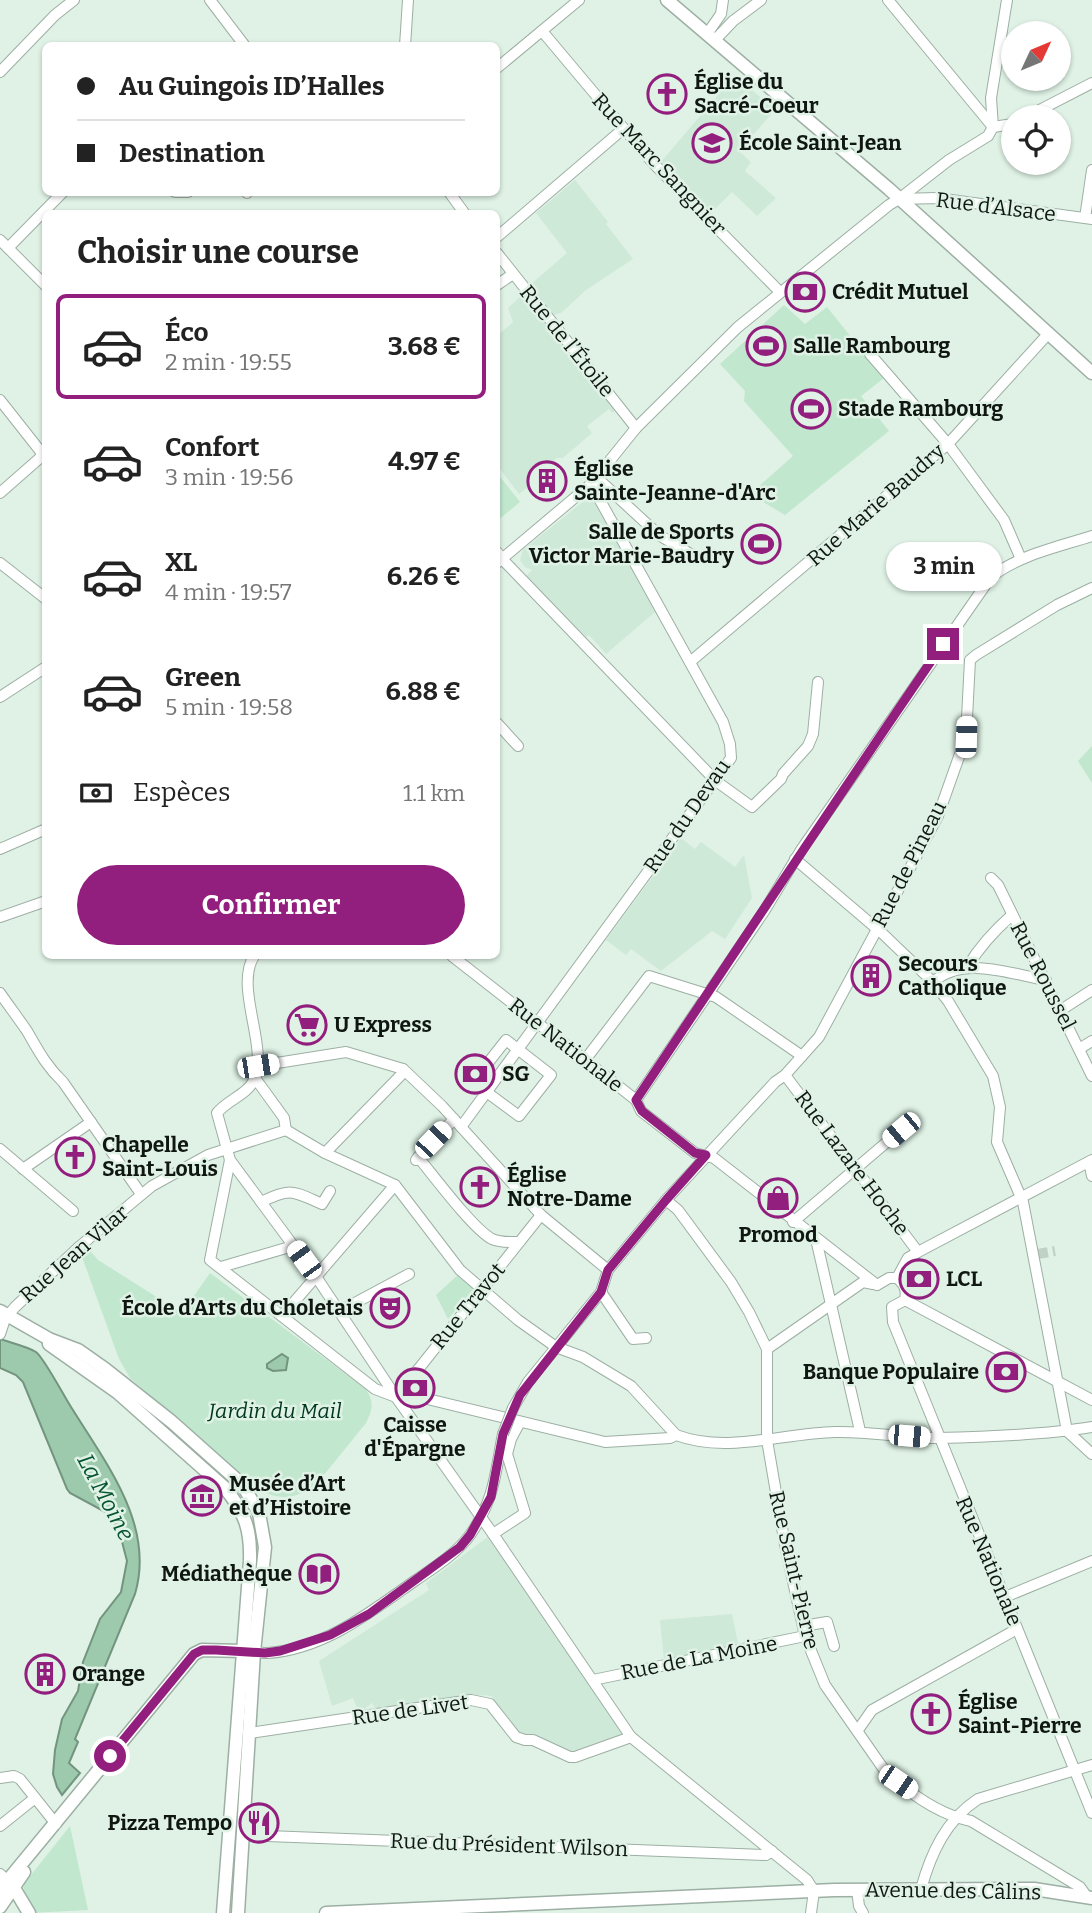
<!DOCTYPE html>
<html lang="fr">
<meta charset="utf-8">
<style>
:root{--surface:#fff;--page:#f6f6f6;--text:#222;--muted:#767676;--line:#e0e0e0;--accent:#921e7d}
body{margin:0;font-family:Bitter,serif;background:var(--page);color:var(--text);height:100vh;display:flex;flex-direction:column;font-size:26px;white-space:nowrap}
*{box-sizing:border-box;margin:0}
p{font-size:23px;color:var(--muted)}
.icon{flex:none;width:38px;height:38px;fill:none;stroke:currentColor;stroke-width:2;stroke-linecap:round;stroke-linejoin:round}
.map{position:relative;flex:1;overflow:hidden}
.side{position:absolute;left:42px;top:210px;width:458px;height:749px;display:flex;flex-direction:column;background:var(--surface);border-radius:10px;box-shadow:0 2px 5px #0004}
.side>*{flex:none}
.top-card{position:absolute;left:42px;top:42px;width:458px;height:154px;border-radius:10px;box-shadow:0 2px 5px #0004;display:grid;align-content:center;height:154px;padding:0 35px;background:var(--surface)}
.needle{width:46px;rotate:46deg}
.controls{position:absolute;left:1001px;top:21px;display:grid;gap:14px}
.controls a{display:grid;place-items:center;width:70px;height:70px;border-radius:50%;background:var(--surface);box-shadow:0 2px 5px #0004;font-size:35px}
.end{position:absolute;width:32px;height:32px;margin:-16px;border:9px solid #921e7d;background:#fff;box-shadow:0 0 0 4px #fff}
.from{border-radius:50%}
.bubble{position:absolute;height:49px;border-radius:24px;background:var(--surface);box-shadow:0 2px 5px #0004;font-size:23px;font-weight:700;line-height:49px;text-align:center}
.car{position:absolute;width:21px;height:42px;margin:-21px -10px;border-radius:9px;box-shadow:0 0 5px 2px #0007;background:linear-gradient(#fff 24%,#345 0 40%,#fff 0 76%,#345 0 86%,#fff 0)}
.top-card b{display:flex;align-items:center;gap:24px;height:66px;font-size:26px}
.top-card b+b{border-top:2px solid var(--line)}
.top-card i{width:18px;height:18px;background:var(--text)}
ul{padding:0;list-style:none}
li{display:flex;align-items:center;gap:21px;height:105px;margin:0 14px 10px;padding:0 21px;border:4px solid transparent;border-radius:10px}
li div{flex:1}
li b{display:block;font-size:26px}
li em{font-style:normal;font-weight:700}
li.current{border-color:var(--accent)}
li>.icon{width:63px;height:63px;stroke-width:1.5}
h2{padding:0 35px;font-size:32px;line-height:84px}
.pay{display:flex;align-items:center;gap:18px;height:77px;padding:0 35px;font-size:26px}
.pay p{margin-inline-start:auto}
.cta{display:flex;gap:14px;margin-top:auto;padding:14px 35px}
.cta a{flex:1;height:80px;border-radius:42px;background:var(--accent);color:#fff;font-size:28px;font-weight:700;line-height:80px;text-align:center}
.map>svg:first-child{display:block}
.built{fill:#cfe9d8}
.green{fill:#c1e7ce}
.water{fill:#9dc9ad;stroke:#73947e;stroke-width:2}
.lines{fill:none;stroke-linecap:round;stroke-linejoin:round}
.minor-tunnel{stroke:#c0d1c5;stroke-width:10;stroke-dasharray:10 5;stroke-linecap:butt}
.minor-casing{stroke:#9dafa4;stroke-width:12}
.major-casing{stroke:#9dafa4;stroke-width:15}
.minor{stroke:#fff;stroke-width:10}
.major{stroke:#fff;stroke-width:12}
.minor-bridge-casing{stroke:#9dafa4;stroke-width:12;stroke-linecap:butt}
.minor-bridge{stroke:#fff;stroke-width:10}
.route{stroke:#921e7d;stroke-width:9}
.labels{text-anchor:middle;stroke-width:5;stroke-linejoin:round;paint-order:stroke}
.poi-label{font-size:21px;font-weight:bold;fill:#101712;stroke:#dff2e5;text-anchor:start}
.street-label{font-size:21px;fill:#101712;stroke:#dff2e5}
.park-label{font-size:21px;font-style:italic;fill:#00381e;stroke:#dff2e5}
.water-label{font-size:23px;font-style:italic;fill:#065532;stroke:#dff2e5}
</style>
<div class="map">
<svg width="1092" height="1913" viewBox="0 0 1092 1913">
<rect width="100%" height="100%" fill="#dff2e5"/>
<g class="built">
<polygon points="735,75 775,110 739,151 751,162 745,171 776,198 757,216 732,192 711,213 660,163"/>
<polygon points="575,180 608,222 606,224 633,259 586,290 561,313 554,315 530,285 567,253 536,213"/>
<polygon points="522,295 610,402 615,411 612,413 609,409 587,426 592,433 563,458 557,458 532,478 528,487 519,494 497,465 497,336 513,322 508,308"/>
<polygon points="590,496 593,497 655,612 606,654 589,635 586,637 525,577 532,570 525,567 520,560 523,550"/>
<polygon points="681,838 695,849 701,842 735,867 744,855 752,898 725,939 712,931 661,971 631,949 626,955 606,940"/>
<polygon points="489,1536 623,1734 623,1736 576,1755 519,1734 493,1703 492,1696 482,1695 377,1711 372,1703 359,1713 353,1698 332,1706 319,1661 429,1590 426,1583"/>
<polygon points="732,1614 738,1643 664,1660 660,1620"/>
</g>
<g class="green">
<polygon points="784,305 805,324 827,307 884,378 861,396 889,431 785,515 750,494 793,456 744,401 745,391 720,364"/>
<polygon points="497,473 520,502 497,521"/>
<polygon points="1092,746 1092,783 1078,761"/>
<path d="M87,1247L98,1260L182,1313L210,1273L366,1389C374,1402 373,1409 366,1423L319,1481C295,1504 272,1500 247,1482L130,1378L119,1359L82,1257Z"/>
<polygon points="459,1274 474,1288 448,1319 436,1295"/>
<polygon points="70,1826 88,1910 29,1913 23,1885"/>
</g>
<g class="water">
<path d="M0,1339C11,1343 26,1346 36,1352C43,1357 62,1392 68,1402C103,1460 156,1523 135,1594L75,1739L78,1742L69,1763L80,1773L62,1795L57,1787L53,1774L55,1750L62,1719L78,1691L83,1662L100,1619L121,1592L127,1561L120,1534L111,1515L70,1493L67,1489L23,1382L16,1375L0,1368Z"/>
<polygon points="282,1354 288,1358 286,1370 273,1371 267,1368 267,1364"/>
</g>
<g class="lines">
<polyline class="minor-tunnel" points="1038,1254 1055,1251"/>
<g class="minor-casing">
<g id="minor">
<polyline points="210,0 245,46"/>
<polyline points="888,0 993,127"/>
<polyline points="542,31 652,162 780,292"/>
<polyline points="707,34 721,14 723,0"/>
<polyline points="715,40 733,21 761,0"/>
<polyline points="405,46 408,0"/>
<polyline points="497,68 579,0"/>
<polyline points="0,72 55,15 74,0"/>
<polyline points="1026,117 1092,83"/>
<polyline points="993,127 991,98 1007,0"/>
<polyline points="993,127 1013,124"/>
<polyline points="175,192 188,192"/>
<polyline points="247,192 247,193"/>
<polyline points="449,192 465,214"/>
<polyline points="899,199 937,198 1092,219"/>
<polyline points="1085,218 1092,170"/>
<polyline points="497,237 623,129"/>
<polyline points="0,240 46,286"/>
<polyline points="8,248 63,192"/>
<polyline points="497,253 636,428"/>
<polyline points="497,285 513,274"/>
<polyline points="870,354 948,444 1004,520 1021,559"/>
<polyline points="0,400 41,452 41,457 0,493"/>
<polyline points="597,478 659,535 692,555"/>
<polyline points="497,552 506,563 716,781 752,807 781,779 783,774 808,746 813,734 818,682"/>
<polyline points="0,563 46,599"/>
<polyline points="497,563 591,484 636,428 738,327 889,205 899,199 949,160 988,136 993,127"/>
<polyline points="690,662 948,444 1048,334"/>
<polyline points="0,697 46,667"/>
<polyline points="497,723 518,746"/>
<polyline points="0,849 46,829"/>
<polyline points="795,859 883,934 933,982 948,1001 993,1076 1000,1107 997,1142 1023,1202 1067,1431 1092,1454"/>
<polyline points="991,878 998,885 1092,1076"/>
<polyline points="0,917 46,901"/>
<path d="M254,956C234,988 269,1047 254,1080C247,1095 227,1100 217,1113L230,1160L315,1275L396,1397L493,1534L631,1737L807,1880L814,1891L811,1913"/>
<polyline points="452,956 636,1100 641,1111 695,1153 714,1158 877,1285"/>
<path d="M968,966C980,946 995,930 1012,915"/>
<path d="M933,982C963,955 1010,974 1046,980"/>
<path d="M0,993C9,1006 18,1018 27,1031C38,1050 46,1066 63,1082L141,1194"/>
<polyline points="1061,1010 1092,990"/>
<polygon points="506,1040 551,1075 519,1116 473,1082"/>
<polyline points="1079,1049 1092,1041"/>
<polyline points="585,1060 649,976 716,997 802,1056"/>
<polyline points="258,1066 346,1052 403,1069 442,1106 541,1215 608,1270"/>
<polyline points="785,1075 918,1252"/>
<polyline points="255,1078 284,1118 286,1130"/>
<path d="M636,1100L765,910L801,850L991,577C1019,555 1058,547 1092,536"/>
<polyline points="461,1127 731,758 730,744 723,722 591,484"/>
<polyline points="286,1130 325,1153 395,1185 460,1270 482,1289 518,1320 556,1347 583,1357 631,1386 676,1435"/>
<polyline points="0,1149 73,1211"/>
<polyline points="325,1153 401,1075 403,1069"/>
<path d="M418,1157C433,1175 473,1229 492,1239C501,1243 509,1242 519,1242"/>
<polyline points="230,1160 210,1260 375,1389 396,1397"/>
<polyline points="416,1160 454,1119"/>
<polyline points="1089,1162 1092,1176"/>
<polyline points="23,1169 91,1122"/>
<path d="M666,1200L678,1210L731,1282L749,1312L767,1349V1440L785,1545L805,1636L825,1685L885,1771C908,1792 940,1815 971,1821L1080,1887L1087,1897"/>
<path d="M261,1202C291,1187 293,1191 322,1204L330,1191"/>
<polyline points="793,1222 901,1130"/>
<polyline points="816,1239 860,1431"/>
<polyline points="221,1267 293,1246"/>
<polyline points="897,1278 908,1258 918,1252 1092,1160"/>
<path d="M877,1285L889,1278H897C905,1285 907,1290 905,1300L892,1307L893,1322L1092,1813"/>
<polyline points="601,1292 633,1339 646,1338"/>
<polyline points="905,1300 1092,1400"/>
<polyline points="340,1311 409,1274"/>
<polyline points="282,1316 395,1185"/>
<polyline points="0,1334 5,1319 15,1307 80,1246 152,1186 208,1155 286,1130"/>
<polyline points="767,1349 863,1282 873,1284"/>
<polyline points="397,1396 541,1215"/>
<path d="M396,1397L411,1395L605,1442L670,1438L676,1435C727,1454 783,1433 835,1432C869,1431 903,1438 937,1438C985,1437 1045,1435 1092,1427"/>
<polyline points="513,1408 528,1382 601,1292 608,1270 666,1200 775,1082 785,1075 819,1037 938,816 966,737 970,660 976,655 1057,605 1092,588"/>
<polyline points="493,1534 525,1513 507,1454 511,1439 520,1422"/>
<polyline points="1005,1597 1092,1561"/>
<polyline points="803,1626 827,1622 834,1646"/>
<path d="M247,1651C254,1652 261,1653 268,1653C325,1649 372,1611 416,1580C435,1567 457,1553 470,1535C495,1499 495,1474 503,1434"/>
<polyline points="593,1680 805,1636"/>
<polyline points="858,1730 872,1710 1017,1629"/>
<polyline points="250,1733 471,1700 490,1704 516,1737 525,1740 533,1740 570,1757 575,1757 631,1737"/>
<polyline points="0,1778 14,1776 20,1779 56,1824"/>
<polyline points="0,1826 35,1798"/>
<polyline points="244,1835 766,1855 772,1851"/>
<polyline points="0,1874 8,1881"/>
<path d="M921,1889C931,1853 946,1820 978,1799L1092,1765"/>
<polyline points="857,1890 859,1906 863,1913"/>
</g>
</g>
<g class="major-casing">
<g id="major">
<polyline points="667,0 889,189 1092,373"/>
<polyline points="0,1311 49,1339 78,1350 105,1369 172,1422 236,1479 245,1489 259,1513 265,1547 254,1652 238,1913"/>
<path d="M49,1344L117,1392L225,1488C245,1513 251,1529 250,1561L223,1913"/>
<polyline points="14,1888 29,1913"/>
<polyline points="0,1890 194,1654 202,1650 242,1651"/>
<polyline points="0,1907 24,1872"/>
<polyline points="326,1913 834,1890 1034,1889 1092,1898"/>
</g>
</g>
<use href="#minor" class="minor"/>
<use href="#major" class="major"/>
<g class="minor-bridge-casing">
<polyline id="minor-bridge" points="503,1434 513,1408"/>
</g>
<use href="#minor-bridge" class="minor-bridge"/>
</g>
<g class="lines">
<path class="route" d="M110,1756L194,1654L202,1650H216L265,1653L280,1651L330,1635L369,1614L460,1547L470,1535L491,1497L503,1434L520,1395L601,1292L608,1270L666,1200L706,1155L695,1153L642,1111L636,1100C738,948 839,795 943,644"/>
</g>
<defs>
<g id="church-ring" transform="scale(2.0125)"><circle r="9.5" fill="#dff2e5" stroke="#921e7d" stroke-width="1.5"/><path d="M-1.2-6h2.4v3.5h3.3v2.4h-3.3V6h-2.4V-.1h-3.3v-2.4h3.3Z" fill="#921e7d"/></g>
<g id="school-ring" transform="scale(2.0125)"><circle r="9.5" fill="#dff2e5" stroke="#921e7d" stroke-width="1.5"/><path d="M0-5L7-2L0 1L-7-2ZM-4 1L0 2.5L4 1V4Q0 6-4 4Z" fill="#921e7d"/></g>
<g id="bank-ring" transform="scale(2.0125)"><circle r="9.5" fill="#dff2e5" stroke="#921e7d" stroke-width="1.5"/><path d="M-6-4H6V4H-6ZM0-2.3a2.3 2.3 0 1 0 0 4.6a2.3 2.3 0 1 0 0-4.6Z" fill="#921e7d"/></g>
<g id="stadium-ring" transform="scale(2.0125)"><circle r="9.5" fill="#dff2e5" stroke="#921e7d" stroke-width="1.5"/><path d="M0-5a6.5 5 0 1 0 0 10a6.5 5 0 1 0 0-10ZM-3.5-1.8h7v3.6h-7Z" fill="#921e7d"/></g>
<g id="building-ring" transform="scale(2.0125)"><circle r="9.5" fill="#dff2e5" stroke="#921e7d" stroke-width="1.5"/><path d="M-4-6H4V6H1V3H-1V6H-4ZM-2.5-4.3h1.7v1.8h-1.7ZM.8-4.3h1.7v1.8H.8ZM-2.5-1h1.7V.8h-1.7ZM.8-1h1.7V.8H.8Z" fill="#921e7d"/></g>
<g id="supermarket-ring" transform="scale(2.0125)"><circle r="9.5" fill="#dff2e5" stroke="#921e7d" stroke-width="1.5"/><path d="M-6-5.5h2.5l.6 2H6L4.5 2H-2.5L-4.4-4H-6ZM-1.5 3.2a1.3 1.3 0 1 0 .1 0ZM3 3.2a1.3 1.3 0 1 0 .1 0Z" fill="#921e7d"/></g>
<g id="shop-ring" transform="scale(2.0125)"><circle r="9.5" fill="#dff2e5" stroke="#921e7d" stroke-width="1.5"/><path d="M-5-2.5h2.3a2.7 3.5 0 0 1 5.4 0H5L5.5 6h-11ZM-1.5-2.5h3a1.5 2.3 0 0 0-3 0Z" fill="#921e7d"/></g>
<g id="theatre-ring" transform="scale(2.0125)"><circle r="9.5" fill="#dff2e5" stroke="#921e7d" stroke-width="1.5"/><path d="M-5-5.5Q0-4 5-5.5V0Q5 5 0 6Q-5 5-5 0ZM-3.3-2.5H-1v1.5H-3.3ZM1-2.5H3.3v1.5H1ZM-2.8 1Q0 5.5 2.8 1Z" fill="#921e7d"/></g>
<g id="museum-ring" transform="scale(2.0125)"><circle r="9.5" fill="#dff2e5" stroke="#921e7d" stroke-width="1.5"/><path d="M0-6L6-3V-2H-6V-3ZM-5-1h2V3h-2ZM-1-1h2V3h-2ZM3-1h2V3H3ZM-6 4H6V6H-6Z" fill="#921e7d"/></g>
<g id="library-ring" transform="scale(2.0125)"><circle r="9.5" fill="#dff2e5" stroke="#921e7d" stroke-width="1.5"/><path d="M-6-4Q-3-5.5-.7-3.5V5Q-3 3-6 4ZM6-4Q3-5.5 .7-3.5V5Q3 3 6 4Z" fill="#921e7d"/></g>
<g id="restaurant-ring" transform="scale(2.0125)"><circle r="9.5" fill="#dff2e5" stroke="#921e7d" stroke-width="1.5"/><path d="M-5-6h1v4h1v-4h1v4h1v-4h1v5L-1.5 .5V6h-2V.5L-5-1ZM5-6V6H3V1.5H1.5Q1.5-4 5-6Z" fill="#921e7d"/></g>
</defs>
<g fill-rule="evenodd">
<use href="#church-ring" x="667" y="94"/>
<use href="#school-ring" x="712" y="143"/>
<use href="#bank-ring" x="805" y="292"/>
<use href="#stadium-ring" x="766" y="346"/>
<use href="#stadium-ring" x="811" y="409"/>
<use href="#building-ring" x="547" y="481"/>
<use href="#stadium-ring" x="761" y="544"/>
<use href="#building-ring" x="871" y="976"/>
<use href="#supermarket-ring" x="307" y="1025"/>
<use href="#bank-ring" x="475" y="1074"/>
<use href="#church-ring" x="75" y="1157"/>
<use href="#church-ring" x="480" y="1187"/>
<use href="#shop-ring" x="778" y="1198"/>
<use href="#bank-ring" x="919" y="1279"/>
<use href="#theatre-ring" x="390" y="1308"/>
<use href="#bank-ring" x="1006" y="1372"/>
<use href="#bank-ring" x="415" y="1388"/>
<use href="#museum-ring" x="202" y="1496"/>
<use href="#library-ring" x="319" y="1574"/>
<use href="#building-ring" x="45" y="1674"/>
<use href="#church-ring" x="931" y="1714"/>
<use href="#restaurant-ring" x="259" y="1823"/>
</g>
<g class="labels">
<g class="poi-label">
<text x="694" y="89">Église du<tspan x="694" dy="24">Sacré-Coeur</tspan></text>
<text x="739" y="150">École Saint-Jean</text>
<text x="832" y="299">Crédit Mutuel</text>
<text x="793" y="353">Salle Rambourg</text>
<text x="838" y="416">Stade Rambourg</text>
<text x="574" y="476">Église<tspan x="574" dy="24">Sainte-Jeanne-d'Arc</tspan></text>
<text x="734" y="539" text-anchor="end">Salle de Sports<tspan x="734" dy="24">Victor Marie-Baudry</tspan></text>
<text x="898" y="971">Secours<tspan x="898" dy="24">Catholique</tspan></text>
<text x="334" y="1032">U Express</text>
<text x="502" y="1081">SG</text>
<text x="102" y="1152">Chapelle<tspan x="102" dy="24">Saint-Louis</tspan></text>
<text x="507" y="1182">Église<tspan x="507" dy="24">Notre-Dame</tspan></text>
<text x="778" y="1242" text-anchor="middle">Promod</text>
<text x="946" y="1286">LCL</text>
<text x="363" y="1315" text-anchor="end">École d’Arts du Choletais</text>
<text x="979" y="1379" text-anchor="end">Banque Populaire</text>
<text x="415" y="1432" text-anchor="middle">Caisse<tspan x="415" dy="24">d'Épargne</tspan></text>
<text x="229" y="1491">Musée d’Art<tspan x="229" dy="24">et d’Histoire</tspan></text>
<text x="292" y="1581" text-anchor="end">Médiathèque</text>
<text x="72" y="1681">Orange</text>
<text x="958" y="1709">Église<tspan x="958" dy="24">Saint-Pierre</tspan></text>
<text x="232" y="1830" text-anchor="end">Pizza Tempo</text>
</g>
<g class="street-label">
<text transform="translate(659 164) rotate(47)" y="7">Rue Marc Sangnier</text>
<text transform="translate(996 207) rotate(7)" y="7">Rue d’Alsace</text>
<text transform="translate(567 341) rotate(51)" y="7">Rue de l’Étoile</text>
<text transform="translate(876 505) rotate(-41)" y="7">Rue Marie Baudry</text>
<text transform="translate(687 816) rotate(-55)" y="7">Rue du Devau</text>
<text transform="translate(909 864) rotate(-63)" y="7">Rue de Pineau</text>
<text transform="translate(1043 976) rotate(63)" y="7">Rue Roussel</text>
<text transform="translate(566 1045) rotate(38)" y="7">Rue Nationale</text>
<text transform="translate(852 1163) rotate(53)" y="7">Rue Lazare Hoche</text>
<text transform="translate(74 1254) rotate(-41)" y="7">Rue Jean Vilar</text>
<text transform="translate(468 1306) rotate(-51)" y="7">Rue Travot</text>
<text transform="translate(989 1561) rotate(67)" y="7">Rue Nationale</text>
<text transform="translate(794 1570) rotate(77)" y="7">Rue Saint-Pierre</text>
<text transform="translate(699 1658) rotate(-11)" y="7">Rue de La Moine</text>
<text transform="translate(410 1710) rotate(-8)" y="7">Rue de Livet</text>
<text transform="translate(509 1845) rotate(2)" y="7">Rue du Président Wilson</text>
<text transform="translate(953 1891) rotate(1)" y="7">Avenue des Câlins</text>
</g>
<g class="park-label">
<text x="275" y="1418">Jardin du Mail</text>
</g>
<g class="water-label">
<text transform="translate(106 1497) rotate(62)" y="8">La Moine</text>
</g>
</g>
</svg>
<div class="controls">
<a><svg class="needle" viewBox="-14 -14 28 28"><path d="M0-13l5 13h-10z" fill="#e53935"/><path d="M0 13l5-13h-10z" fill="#767676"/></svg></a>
<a><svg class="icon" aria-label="locate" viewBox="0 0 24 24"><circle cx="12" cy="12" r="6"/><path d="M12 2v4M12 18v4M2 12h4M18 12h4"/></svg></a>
</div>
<i class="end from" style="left:110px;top:1756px"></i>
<i class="end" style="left:943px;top:644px"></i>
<div class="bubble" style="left:886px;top:542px;width:116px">3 min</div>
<i class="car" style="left:966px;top:737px;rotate:2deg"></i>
<i class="car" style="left:258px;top:1066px;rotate:81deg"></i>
<i class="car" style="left:901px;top:1130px;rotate:230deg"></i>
<i class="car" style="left:433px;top:1140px;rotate:44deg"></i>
<i class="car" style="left:304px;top:1260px;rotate:324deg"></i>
<i class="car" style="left:909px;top:1436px;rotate:95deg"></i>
<i class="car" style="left:898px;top:1782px;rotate:124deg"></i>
<div class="top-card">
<b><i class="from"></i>Au Guingois ID’Halles</b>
<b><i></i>Destination</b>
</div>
<section class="side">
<h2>Choisir une course</h2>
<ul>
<li class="current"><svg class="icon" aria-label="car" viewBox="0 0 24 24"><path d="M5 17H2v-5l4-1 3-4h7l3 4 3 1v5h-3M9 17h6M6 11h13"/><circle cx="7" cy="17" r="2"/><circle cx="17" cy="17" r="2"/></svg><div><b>Éco</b><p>2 min · 19:55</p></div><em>3.68 €</em></li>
<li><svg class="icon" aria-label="car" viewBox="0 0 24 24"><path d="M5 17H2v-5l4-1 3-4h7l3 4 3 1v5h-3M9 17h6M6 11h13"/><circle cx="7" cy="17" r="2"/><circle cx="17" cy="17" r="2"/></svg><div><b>Confort</b><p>3 min · 19:56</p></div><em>4.97 €</em></li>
<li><svg class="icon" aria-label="car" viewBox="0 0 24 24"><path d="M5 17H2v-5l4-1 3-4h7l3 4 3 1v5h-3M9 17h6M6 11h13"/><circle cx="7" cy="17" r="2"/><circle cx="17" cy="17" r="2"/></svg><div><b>XL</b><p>4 min · 19:57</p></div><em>6.26 €</em></li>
<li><svg class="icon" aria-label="car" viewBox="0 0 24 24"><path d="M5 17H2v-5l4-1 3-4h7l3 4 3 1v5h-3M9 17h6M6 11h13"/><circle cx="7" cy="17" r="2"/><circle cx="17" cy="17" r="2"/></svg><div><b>Green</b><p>5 min · 19:58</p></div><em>6.88 €</em></li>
</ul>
<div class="pay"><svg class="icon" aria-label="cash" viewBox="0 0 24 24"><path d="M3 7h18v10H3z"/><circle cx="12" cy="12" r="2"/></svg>Espèces<p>1.1 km</p></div>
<div class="cta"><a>Confirmer</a></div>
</section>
</div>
